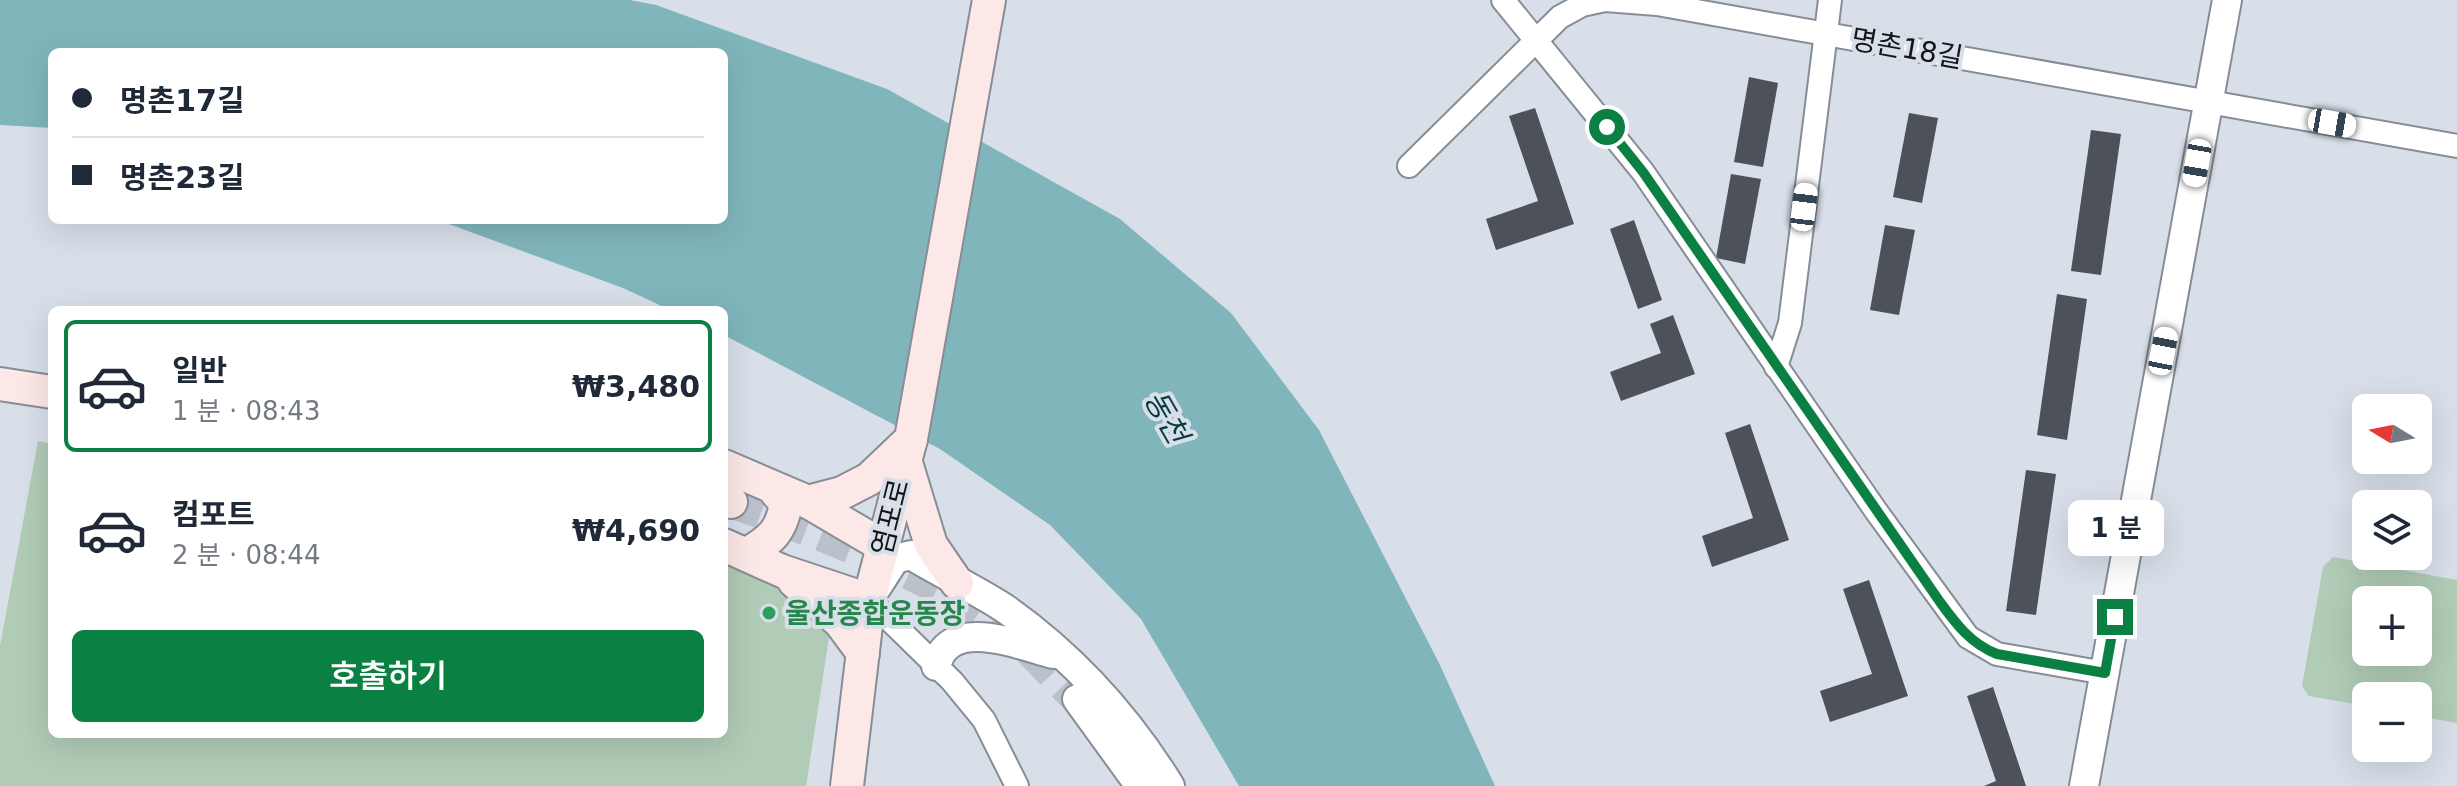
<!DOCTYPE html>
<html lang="ko">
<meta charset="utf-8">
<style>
:root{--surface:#fff;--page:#f2f2f3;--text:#1f2937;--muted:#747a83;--line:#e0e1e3;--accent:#0b8043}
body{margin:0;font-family:"DejaVu Sans","Noto Sans KR",sans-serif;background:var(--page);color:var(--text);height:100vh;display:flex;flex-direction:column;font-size:30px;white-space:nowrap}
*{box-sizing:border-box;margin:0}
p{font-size:26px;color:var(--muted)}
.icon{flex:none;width:44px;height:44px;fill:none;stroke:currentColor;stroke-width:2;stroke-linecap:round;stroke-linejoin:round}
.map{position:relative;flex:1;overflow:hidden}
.panel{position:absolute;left:48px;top:306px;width:680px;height:432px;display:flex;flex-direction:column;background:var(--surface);border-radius:12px;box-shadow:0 8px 32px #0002}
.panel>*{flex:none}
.hud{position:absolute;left:48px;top:48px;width:680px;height:176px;border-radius:12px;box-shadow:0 8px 32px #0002;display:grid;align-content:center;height:176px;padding:0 24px;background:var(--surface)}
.needle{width:52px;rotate:280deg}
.tools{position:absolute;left:2352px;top:394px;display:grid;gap:16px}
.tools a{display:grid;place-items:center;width:80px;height:80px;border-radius:12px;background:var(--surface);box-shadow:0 8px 32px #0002;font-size:40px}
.end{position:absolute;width:36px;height:36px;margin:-18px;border:10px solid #0b8043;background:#fff;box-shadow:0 0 0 4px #fff}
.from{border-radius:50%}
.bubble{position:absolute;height:56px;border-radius:12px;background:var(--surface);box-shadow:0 8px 32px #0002;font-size:26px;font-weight:600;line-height:56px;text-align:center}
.car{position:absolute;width:24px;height:48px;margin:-24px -12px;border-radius:10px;box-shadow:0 0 6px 2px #0007;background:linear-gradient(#fff 24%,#345 0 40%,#fff 0 76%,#345 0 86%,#fff 0)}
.hud b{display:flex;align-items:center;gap:28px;height:76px;font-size:30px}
.hud b+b{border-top:2px solid var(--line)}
.hud i{width:20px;height:20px;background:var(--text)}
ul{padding:14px 0 0;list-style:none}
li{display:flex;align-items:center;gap:24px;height:132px;margin:0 16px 12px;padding:0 8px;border:4px solid transparent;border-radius:12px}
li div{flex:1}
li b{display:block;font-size:30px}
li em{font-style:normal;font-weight:600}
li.selected{border-color:var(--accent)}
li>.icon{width:72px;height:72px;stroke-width:1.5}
.action{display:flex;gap:16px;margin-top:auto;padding:16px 24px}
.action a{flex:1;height:92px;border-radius:12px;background:var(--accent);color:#fff;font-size:32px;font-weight:600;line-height:92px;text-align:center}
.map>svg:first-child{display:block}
.green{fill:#b0cbb6;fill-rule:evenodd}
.water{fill:#80b5bc}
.building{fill:#4c515a}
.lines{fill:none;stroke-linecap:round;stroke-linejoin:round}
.secondary-tunnel{stroke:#bac1ca;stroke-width:32;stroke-dasharray:32 16;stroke-linecap:butt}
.minor-casing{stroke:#878d97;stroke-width:26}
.tertiary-casing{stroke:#878d97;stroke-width:32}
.secondary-casing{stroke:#878d97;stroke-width:36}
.minor{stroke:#fff;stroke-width:22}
.tertiary{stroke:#fff;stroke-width:28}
.secondary{stroke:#fde8e8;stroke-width:32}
.route{stroke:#0b8043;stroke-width:10}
.leisure-dot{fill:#2e9e5b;stroke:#d8dfe9;stroke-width:3}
.labels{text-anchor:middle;stroke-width:8;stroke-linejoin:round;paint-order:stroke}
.street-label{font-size:28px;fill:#131619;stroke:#d8dfe9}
.leisure-label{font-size:28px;font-weight:bold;fill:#27864d;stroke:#d8dfe9;text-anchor:start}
.water-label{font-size:30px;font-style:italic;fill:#0a3d43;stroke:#d8dfe9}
</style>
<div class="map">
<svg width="2457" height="786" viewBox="0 0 2457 786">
<rect width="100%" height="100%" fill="#d8dfe9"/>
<g class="green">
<path d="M38,441L52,444V734H724V562C765,579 808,596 829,638L806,786H0V646Z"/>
<path d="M2333,557L2457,580V723L2418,716V696H2366V706L2309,696L2302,686L2323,567ZM2366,600H2418V652H2366Z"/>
</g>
<polygon class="water" points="0,0 630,0 656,5 887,89 1120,219 1231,313 1319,430 1439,663 1495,786 1239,786 1141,619 1050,525 940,449 724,335 724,310 670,310 623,288 438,220 724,220 724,52 52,52 52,128 0,125"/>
<g class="building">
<polygon points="1749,77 1778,83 1763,167 1734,162"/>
<polygon points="1535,108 1574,224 1496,250 1486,219 1538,201 1509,116"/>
<polygon points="1909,113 1938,118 1922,203 1893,197"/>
<polygon points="2091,130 2121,134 2101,275 2071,271"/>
<polygon points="1731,174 1761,179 1745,264 1716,258"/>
<polygon points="1634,220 1662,300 1638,309 1610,229"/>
<polygon points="1885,225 1915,230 1899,315 1870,310"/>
<polygon points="2057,294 2087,299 2067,440 2037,435"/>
<polygon points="1673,315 1695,374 1621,401 1610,372 1661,353 1650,324"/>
<polygon points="1750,424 1789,540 1712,567 1702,536 1753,518 1725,433"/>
<polygon points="2026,470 2056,474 2036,615 2006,611"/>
<polygon points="1869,580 1908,696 1830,722 1820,691 1872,674 1843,589"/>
<polygon points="1993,687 2026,786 1984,786 1996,781 1967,696"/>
</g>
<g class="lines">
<path class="secondary-tunnel" d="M731,502C825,536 919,570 1002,627C1029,646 1053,676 1077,699"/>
<g class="minor-casing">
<g id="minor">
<polyline points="1503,0 1643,172 1876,511 1968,637 1997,654 2105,673"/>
<polyline points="1605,0 1657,4 2457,146"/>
<polyline points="1409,166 1560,17 1582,5 1605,0"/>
<polyline points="1776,367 1790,323 1830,0"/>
<polyline points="869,600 952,681 984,720 1017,786"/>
</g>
</g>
<g class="tertiary-casing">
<g id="tertiary">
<path d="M877,587L895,559L911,555C942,574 977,590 1007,610C1073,657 1128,718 1170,786"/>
<path d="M936,666C949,615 1018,645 1053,654"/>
<polyline points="1077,699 1140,786"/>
<polyline points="2084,786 2227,0"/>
</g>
</g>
<g class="secondary-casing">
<g id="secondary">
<polyline points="0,384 52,392"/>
<polyline points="724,466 808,502 842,493 869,479 911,439"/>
<polyline points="907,466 931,545 957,583"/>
<polyline points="724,499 731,502"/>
<polyline points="808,502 883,546"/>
<polyline points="724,545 782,571 869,600"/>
<path d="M749,553C772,539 781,531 786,504L773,488"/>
<polyline points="794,581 840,622 863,653"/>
<polyline points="847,786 869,600 911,439 989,0"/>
</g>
</g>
<use href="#minor" class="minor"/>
<use href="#tertiary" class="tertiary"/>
<use href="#secondary" class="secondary"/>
</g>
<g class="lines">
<path class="route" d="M1607,127L1643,172L1940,602C1956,624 1971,644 1997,654L2105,673L2115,617"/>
</g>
<circle class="leisure-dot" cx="769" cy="613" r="8"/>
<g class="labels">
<g class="street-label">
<text transform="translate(1907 48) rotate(10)" y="10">명촌18길</text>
<text transform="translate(890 517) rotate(-76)" y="10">염포로</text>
</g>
<g class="leisure-label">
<text x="785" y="623">울산종합운동장</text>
</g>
<g class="water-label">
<text transform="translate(1166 417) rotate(60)" y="10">동천</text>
</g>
</g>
</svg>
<div class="tools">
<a><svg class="needle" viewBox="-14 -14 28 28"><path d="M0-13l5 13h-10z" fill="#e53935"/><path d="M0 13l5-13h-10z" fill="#747a83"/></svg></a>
<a><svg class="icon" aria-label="layers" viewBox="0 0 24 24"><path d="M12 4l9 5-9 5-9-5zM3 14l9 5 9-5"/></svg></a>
<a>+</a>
<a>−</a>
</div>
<i class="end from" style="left:1607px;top:127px"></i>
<i class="end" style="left:2115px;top:617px"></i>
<div class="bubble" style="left:2068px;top:500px;width:96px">1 분</div>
<i class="car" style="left:2332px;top:123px;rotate:100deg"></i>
<i class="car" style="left:2197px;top:163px;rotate:190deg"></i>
<i class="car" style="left:1804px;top:207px;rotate:7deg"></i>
<i class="car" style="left:2163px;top:351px;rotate:11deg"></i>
<div class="hud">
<b><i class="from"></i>명촌17길</b>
<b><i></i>명촌23길</b>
</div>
<section class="panel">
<ul>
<li class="selected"><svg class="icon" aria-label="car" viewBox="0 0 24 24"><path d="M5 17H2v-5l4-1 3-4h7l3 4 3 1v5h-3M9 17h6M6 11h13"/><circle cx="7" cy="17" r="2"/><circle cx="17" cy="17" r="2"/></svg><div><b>일반</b><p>1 분 · 08:43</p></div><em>₩3,480</em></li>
<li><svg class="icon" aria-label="car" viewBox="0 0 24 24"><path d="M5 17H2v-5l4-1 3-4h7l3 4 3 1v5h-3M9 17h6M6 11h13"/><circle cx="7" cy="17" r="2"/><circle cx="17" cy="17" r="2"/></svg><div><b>컴포트</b><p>2 분 · 08:44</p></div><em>₩4,690</em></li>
</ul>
<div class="action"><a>호출하기</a></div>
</section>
</div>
